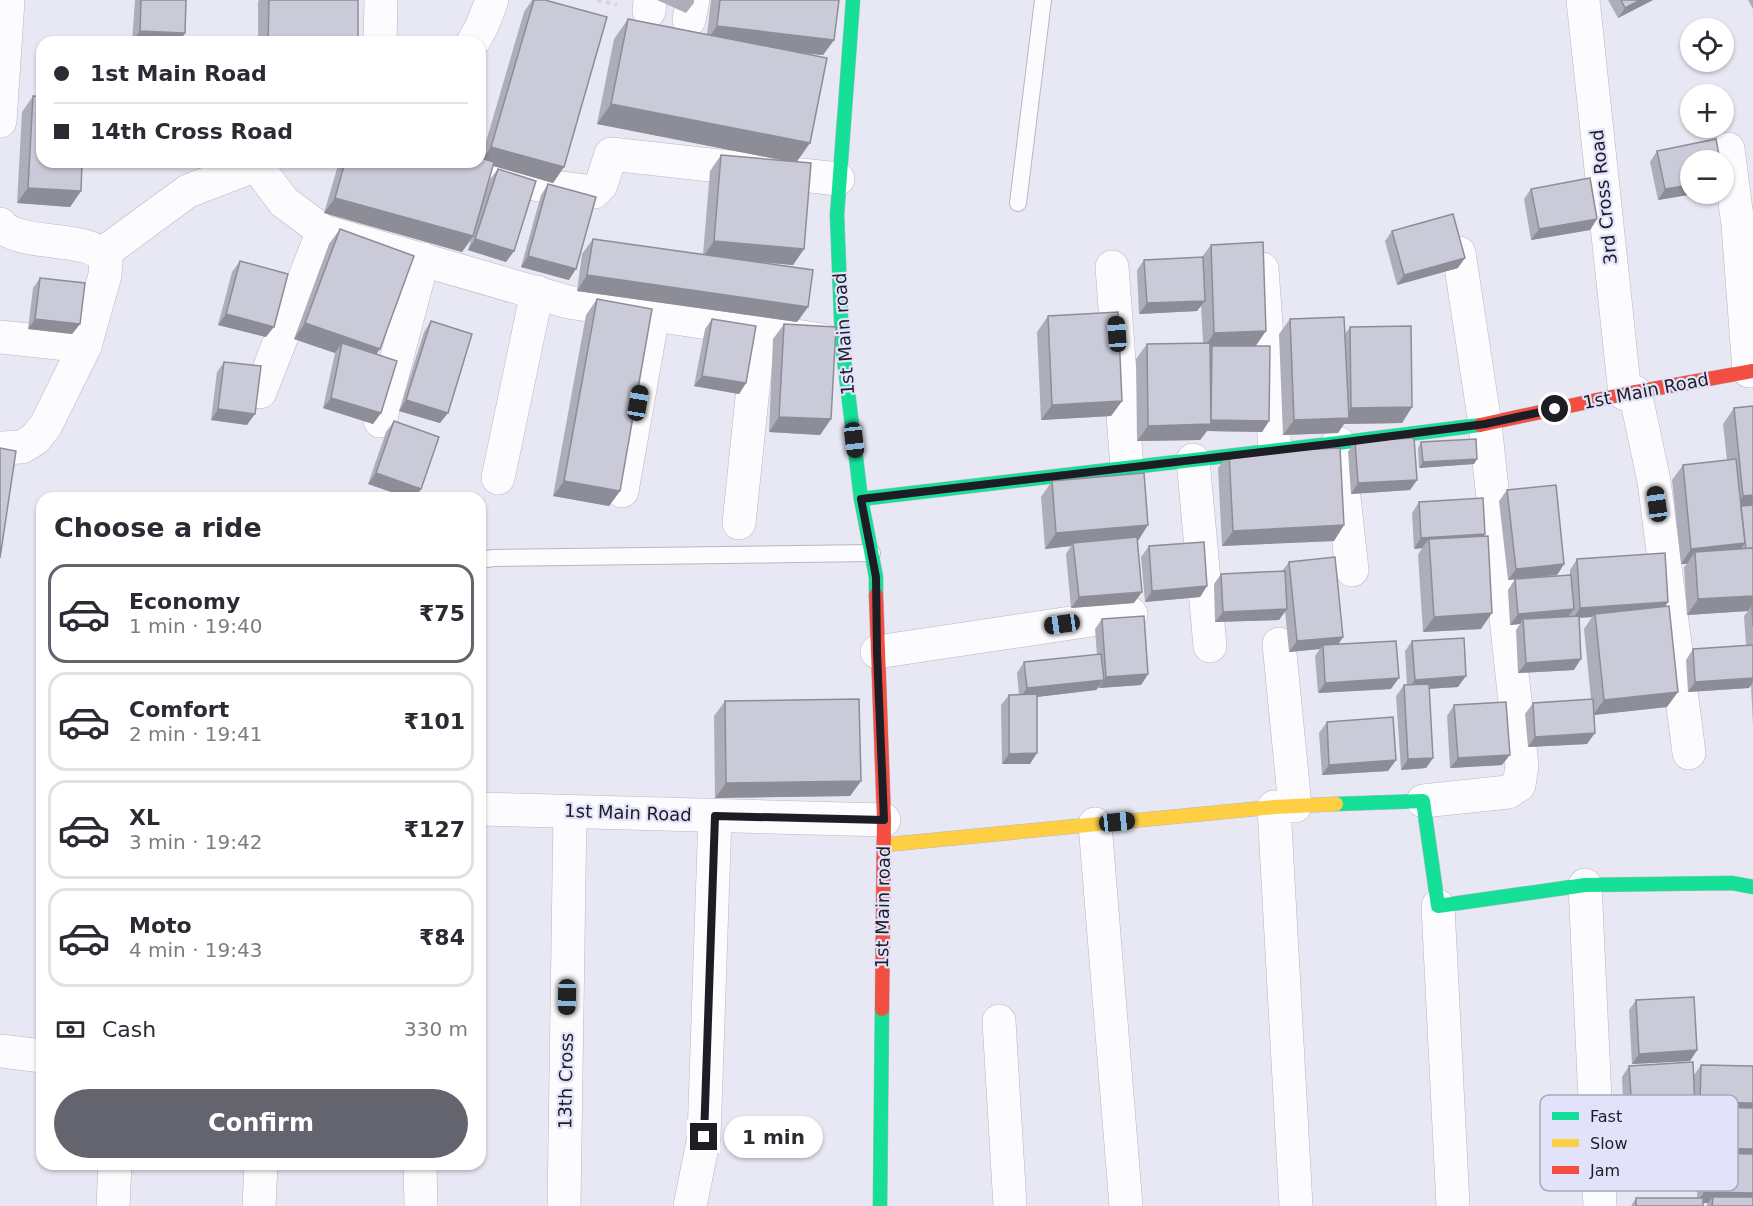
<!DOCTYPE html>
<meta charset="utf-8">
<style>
:root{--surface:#fff;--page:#f2f2f3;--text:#2b2b33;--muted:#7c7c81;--line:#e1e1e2;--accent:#64646e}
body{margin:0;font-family:"DejaVu Sans",sans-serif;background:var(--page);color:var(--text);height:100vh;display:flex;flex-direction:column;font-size:22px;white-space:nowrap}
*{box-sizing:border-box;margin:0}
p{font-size:20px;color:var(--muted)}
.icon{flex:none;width:33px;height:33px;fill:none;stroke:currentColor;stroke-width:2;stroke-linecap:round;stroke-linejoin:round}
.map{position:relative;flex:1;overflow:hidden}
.panel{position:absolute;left:36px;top:492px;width:450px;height:678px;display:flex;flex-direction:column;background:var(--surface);border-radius:18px;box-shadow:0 2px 4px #0004}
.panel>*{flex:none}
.hud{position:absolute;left:36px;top:36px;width:450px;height:132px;border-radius:18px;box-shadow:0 2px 4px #0004;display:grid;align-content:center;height:132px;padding:0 18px;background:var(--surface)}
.buttons{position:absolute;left:1680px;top:18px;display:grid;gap:12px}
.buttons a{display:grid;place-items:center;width:54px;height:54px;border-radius:50%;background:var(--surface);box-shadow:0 2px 4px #0004;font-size:30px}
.end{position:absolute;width:27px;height:27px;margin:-14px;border:8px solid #1d1d26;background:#fff;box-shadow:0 0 0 3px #fff}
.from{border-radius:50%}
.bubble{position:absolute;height:42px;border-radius:21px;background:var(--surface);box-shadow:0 2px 4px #0004;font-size:20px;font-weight:600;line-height:42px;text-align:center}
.car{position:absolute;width:18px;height:36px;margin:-18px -9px;border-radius:8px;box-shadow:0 0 4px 2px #0007;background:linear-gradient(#222 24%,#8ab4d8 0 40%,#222 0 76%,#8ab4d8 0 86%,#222 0)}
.hud b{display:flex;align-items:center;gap:21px;height:57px;font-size:22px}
.hud b+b{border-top:2px solid var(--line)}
.hud i{width:15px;height:15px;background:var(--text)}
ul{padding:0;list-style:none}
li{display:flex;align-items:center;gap:18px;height:99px;margin:0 12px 9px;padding:0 6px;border:3px solid var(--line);border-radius:18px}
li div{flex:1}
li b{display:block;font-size:22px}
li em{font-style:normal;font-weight:600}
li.selected{border-color:var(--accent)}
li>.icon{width:54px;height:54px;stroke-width:1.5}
h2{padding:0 18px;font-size:27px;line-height:72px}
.pay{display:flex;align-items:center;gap:15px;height:66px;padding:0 18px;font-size:22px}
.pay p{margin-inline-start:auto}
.action{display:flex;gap:12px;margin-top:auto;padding:12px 18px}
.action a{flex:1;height:69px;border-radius:36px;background:var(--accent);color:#fff;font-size:24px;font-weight:600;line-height:69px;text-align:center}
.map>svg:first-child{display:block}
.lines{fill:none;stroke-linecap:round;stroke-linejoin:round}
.lane-casing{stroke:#b7b7c1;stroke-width:18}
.street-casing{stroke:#b7b7c1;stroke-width:34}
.fast-casing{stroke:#b7b7c1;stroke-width:15}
.slow-casing{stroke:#b7b7c1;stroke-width:15}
.jam-casing{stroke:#b7b7c1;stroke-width:15}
.path{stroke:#d5d5d9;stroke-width:4;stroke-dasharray:4.5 4.5;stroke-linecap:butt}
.lane{stroke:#fcfcfe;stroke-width:16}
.street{stroke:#fcfcfe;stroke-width:33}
.fast{stroke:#16e098;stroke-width:14}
.slow{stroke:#ffcf43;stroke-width:14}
.jam{stroke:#f24e42;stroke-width:14}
.wall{fill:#aeaebb;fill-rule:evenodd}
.shaded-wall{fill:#8d8d98}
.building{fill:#cacad9;stroke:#8d8d98;stroke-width:1.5}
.route{stroke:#1d1d26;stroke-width:8}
.labels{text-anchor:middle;stroke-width:4.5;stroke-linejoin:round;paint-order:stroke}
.street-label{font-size:18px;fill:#1d1d26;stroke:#e2e3fb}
.key{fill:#e2e3fb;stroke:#a7a8bb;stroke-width:1.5}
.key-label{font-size:16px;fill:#1d1d26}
</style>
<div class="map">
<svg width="1753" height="1206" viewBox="0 0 1753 1206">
<rect width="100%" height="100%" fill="#e8e8f5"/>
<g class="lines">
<g class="lane-casing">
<g id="lane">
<polyline points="1018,203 1043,0"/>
<polyline points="480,560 493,558 872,553"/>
</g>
</g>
<g class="street-casing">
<g id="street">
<polyline points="1583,0 1625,394"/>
<polyline points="649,11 650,0"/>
<polyline points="689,20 693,0"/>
<polyline points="380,42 381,0"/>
<polyline points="473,42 482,26 492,0"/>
<polyline points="0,121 8,0"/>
<polyline points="1728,149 1738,225 1749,371"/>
<polyline points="459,162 538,185 594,192 601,185 611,154 838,179"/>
<polyline points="256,165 284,202 323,231 568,302 822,340"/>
<path d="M0,224C18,248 87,234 106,258L105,275L85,346L46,425L35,439L22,447L0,448"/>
<polyline points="102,254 188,191 264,162"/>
<polyline points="1112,267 1127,468"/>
<polyline points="1262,269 1275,450"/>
<polyline points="0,337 85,346"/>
<polyline points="260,392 323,231"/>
<polyline points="1635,392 1654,481 1689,753"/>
<polyline points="380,421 423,259"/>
<polyline points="1338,443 1352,570"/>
<polyline points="1193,460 1210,646"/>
<polyline points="498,478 537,292"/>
<polyline points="622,491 653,315"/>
<polyline points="739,523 759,331"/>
<polyline points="1279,644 1295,806"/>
<polyline points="877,652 1131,614"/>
<polyline points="1423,801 1508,792 1519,785 1522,766 1485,424 1459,253"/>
<polyline points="1274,807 1296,1206"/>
<polyline points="480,809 884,820"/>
<polyline points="1095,824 1126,1206"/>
<polyline points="1585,885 1600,1206"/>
<polyline points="1438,906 1453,1206"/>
<polyline points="999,1021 1010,1206"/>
<polyline points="0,1051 42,1056"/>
<polyline points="420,1164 421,1206"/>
<polyline points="113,1206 115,1164"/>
<polyline points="259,1206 261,1164"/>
<polyline points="564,1206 570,811"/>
<polyline points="690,1206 704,1137 715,816"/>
</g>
</g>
<g class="fast-casing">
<g id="fast">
<polyline points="853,0 837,215 842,343 861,499 876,577 876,595"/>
<polyline points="861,499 1338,443 1480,425"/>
<polyline points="1336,804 1423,801 1438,906 1585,885 1732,883 1753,887"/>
<polyline points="880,1206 882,1009"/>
</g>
</g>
<g class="slow-casing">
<polyline id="slow" points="883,845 1274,807 1336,804"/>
</g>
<g class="jam-casing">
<g id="jam">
<polyline points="1480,425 1625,394 1753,371"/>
<polyline points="876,595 884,820 882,1009"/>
</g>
</g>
<polyline class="path" points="597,0 617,5"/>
<use href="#lane" class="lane"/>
<use href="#street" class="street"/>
<use href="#fast" class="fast"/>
<use href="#slow" class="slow"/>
<use href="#jam" class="jam"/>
</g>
<g class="wall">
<polygon points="135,0 186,0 185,33 179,42 132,42"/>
<polygon points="259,0 358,0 358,42 258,42 258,2"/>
<polygon points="532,0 545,0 564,167 553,183 493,166 484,198 490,179 498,169 514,251 506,262 468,250 471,240 462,252 324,213 339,162 480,162 524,12"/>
<polygon points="657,0 694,0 694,3 686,13"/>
<polygon points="711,0 839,0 834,40 823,55 807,54 797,162 804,249 793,265 747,261 808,307 797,322 577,291 582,254 593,239 703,254 710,171 721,155 787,161 597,124 614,39 628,19 707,34"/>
<polygon points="1608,0 1653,0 1618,18"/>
<polygon points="1748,0 1753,0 1753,9"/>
<polygon points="33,96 81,191 70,207 17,203 22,112"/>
<polygon points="1657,151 1690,194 1694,194 1658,200 1650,162"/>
<polygon points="548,184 569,280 521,267 541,195"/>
<polygon points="1531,189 1597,219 1590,230 1531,240 1524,199"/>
<polygon points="340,229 377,354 381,413 373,424 323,408 335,353 294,339 329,244"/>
<polygon points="1392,231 1458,268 1397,285 1385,241"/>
<polygon points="1211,245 1255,346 1269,421 1262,432 1207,431 1200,440 1137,441 1136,359 1147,344 1203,343 1201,305 1197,311 1139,314 1137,270 1144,260 1202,257"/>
<polygon points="240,261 266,337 218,325 232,272"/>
<polygon points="40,278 80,324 72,334 28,329 33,288"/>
<polygon points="597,299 620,491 609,506 553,496 586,315"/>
<polygon points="1048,316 1122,401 1111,416 1041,420 1037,332"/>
<polygon points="712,319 746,383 739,394 694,386 705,329"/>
<polygon points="1290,319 1345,334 1350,327 1412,407 1402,423 1344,424 1338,433 1283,435 1279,334"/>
<polygon points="431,321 440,423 399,411 424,332"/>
<polygon points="784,324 831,419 820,435 769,432 773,339"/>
<polygon points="224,362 247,425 211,420 217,372"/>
<polygon points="1753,406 1753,726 1751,685 1749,688 1688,692 1686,660 1693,649 1746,645 1744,616 1748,611 1687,615 1684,567 1687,564 1681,564 1672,480 1683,465 1727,460 1723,424 1734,408"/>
<polygon points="394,421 415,498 409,498 368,484 386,432"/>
<polygon points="1355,441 1417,480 1410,490 1351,494 1348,452"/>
<polygon points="1421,442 1477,459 1474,464 1419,468 1418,448"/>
<polygon points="1229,453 1344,525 1334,541 1222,546 1218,468"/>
<polygon points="1052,481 1138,541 1134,603 1071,608 1066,554 1071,546 1045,549 1041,497"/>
<polygon points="1507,490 1564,564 1557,575 1508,580 1499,501"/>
<polygon points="1419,502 1485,534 1484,536 1481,629 1423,632 1418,555 1422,548 1414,549 1412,513"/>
<polygon points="1149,546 1207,586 1200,597 1145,602 1141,557"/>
<polygon points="1577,559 1668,602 1665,606 1667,707 1594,715 1587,744 1528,747 1525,714 1533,703 1591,699 1584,629 1592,617 1579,618 1574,670 1518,673 1516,630 1520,624 1510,625 1508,590 1515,579 1570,575 1570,570"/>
<polygon points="1289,562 1343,637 1338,645 1391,689 1318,693 1315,656 1320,649 1289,652 1285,611 1279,620 1215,622 1214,584 1221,574 1282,571"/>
<polygon points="1102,619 1148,674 1141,685 1099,688 1099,687 1096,690 1037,697 1030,764 1002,764 1001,705 1009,695 1019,695 1017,673 1024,662 1097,655 1095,629"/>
<polygon points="1412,641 1458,687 1429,689 1433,758 1426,768 1401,770 1396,696 1404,685 1407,685 1405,651"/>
<polygon points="725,701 861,781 850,796 715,798 714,716"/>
<polygon points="1454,705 1502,765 1450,768 1447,716"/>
<polygon points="1327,722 1396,760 1388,771 1322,775 1319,733"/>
<polygon points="1636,1000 1697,1050 1690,1061 1632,1064 1629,1010"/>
<path d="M1701,1065L1753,1206H1706L1708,1203H1703V1206H1631L1636,1198H1697L1698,1163L1701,1159H1696L1691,1165L1627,1166V1128L1632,1121H1624L1622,1077L1629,1066L1694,1086V1075ZM1693,1110V1112L1700,1113L1697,1117H1688Z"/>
</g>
<g class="shaded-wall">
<polygon points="1640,0 1653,0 1618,18 1625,8"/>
<polygon points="717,26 834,40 823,55 706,42"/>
<polygon points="140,31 185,33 179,42 132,42"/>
<polygon points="611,104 810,143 796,163 597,124"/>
<polygon points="491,147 564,167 553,183 480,162"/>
<polygon points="1690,185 1690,194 1694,194 1658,200 1665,189"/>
<polygon points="28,188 81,191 70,207 17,203"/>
<polygon points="335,198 473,236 462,252 324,213"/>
<polygon points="1597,219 1590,230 1531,240 1539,229"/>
<polygon points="475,239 514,251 506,262 468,250"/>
<polygon points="714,241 804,249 793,265 703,257"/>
<polygon points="528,256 576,269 569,280 521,267"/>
<polygon points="1465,258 1458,268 1397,285 1404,275"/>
<polygon points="587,275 808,307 797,322 577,291"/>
<polygon points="1205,301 1197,311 1139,314 1147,303"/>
<polygon points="226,314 274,327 266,337 218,325"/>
<polygon points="35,319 80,324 72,334 28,329"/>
<polygon points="305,323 380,349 369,365 342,343 335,353 294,339"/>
<polygon points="1266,331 1255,347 1212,346 1210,348 1203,349 1214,333"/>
<polygon points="702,376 746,383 739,394 694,386"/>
<polygon points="331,398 381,413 373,424 323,408"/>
<polygon points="406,400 448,413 440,423 399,411"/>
<polygon points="1122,401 1111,416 1041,420 1052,405"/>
<polygon points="1412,407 1402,423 1344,424 1338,433 1283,435 1294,420 1344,418 1351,408"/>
<polygon points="218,409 255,414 247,425 211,420"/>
<polygon points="779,417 831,419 820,435 769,432"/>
<polygon points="1211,420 1269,421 1262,432 1207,431 1200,440 1137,441 1148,426"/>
<polygon points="1477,459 1474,464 1419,468 1423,462"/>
<polygon points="376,473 421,489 415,498 409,498 368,484"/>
<polygon points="1417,480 1410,490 1351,494 1358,483"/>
<polygon points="564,481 620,491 609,506 553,496"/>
<polygon points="1753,495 1753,509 1732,511 1743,496"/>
<polygon points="1148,525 1138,541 1073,543 1071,546 1045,549 1056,533"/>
<polygon points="1344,525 1334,541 1222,546 1233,531"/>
<polygon points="1485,534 1477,545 1429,539 1422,548 1414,549 1421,538"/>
<polygon points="1745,543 1734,558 1695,552 1687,564 1681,564 1691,549"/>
<polygon points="1564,564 1557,575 1508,580 1516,569"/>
<polygon points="1207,586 1200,597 1145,602 1152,591"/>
<polygon points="1142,592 1134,603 1071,608 1079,597"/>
<polygon points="1753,596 1753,610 1752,605 1748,611 1687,615 1698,599"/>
<polygon points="1668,602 1661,613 1595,614 1592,617 1573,618 1580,608"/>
<polygon points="1287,609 1279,620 1215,622 1223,612"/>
<polygon points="1574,609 1566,620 1523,619 1520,624 1510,625 1518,614"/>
<polygon points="1492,613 1481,629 1423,632 1434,617"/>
<polygon points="1343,637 1336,647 1323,645 1320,649 1289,652 1297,641"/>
<polygon points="1581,659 1574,670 1518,673 1526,663"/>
<polygon points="1148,674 1141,685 1099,688 1106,677"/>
<polygon points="1466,676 1458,687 1407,690 1415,680"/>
<polygon points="1399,678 1391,689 1318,693 1325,683"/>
<polygon points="1753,678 1753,682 1749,688 1688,692 1695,682"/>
<polygon points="1104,680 1096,690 1019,699 1027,688"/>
<polygon points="1678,692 1667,707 1593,715 1604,700"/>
<polygon points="1595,733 1587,744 1528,747 1535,737"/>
<polygon points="1037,753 1030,764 1002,764 1009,754"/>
<polygon points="1510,755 1502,765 1450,768 1458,758"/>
<polygon points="1433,758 1426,768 1401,770 1408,759"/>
<polygon points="1396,760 1388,771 1322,775 1329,765"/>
<polygon points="861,781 850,796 715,798 726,783"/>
<polygon points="1697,1050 1690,1061 1632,1064 1639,1054"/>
<polygon points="1700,1102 1753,1103 1753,1109 1704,1107 1700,1113 1693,1112"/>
<polygon points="1695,1108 1687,1118 1634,1117 1632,1121 1624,1121 1632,1111"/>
<polygon points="1703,1148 1753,1149 1753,1160 1705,1153 1701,1159 1696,1159 1691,1165 1627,1166 1634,1155 1698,1155"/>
<polygon points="1704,1192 1753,1193 1753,1204 1713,1197 1708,1203 1697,1203"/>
</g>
<g class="building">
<polygon points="141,0 186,0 185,33 140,31"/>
<polygon points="269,0 358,0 358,42 268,42"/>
<polygon points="534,0 545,0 607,17 564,167 491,147"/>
<polygon points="720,0 839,0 834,40 717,26"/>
<polygon points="1621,0 1640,0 1625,8"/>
<polygon points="628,19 827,58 810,143 611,104"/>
<polygon points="33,96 42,97 42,162 82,162 81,191 28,188"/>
<polygon points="1716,139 1720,160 1690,160 1690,185 1665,189 1657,151"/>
<polygon points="721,155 811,163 804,249 714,241"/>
<polygon points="480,158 494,162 473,236 335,198 345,162 480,162"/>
<polygon points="498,169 536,181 514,251 475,239"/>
<polygon points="1590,178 1597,219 1539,229 1531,189"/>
<polygon points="548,184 596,197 576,269 528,256"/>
<polygon points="1453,214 1465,258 1404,275 1392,231"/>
<polygon points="340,229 414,256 380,349 305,323"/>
<polygon points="593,239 813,270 808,307 587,275"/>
<polygon points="1263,242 1266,331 1214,333 1211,245"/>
<polygon points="1203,257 1205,301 1147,303 1144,260"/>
<polygon points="240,261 288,274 274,327 226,314"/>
<polygon points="40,278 85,283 80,324 35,319"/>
<polygon points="597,299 652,309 620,491 564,481"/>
<polygon points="1118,312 1122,401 1052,405 1048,316"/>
<polygon points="1344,317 1349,418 1294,420 1290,319"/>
<polygon points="712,319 756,326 746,383 702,376"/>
<polygon points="431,321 472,334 448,413 406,400"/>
<polygon points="784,324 836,327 831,419 779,417"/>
<polygon points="1411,326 1412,407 1351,408 1350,327"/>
<polygon points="342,343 397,361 381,413 331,398"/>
<polygon points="1210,343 1211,424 1148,426 1147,344"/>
<polygon points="1212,346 1270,346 1269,421 1211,420"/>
<polygon points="224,362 261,366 255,414 218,409"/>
<polygon points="1753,406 1753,495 1743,496 1734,408"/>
<polygon points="394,421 439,437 421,489 376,473"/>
<polygon points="1414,438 1417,480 1358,483 1355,441"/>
<polygon points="1476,439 1477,459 1423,462 1421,442"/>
<polygon points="0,448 16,451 0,558"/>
<polygon points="1340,448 1344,525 1233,531 1229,453"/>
<polygon points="1736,459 1745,543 1691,549 1683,465"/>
<polygon points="1144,473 1148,525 1056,533 1052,481"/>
<polygon points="1556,485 1564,564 1516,569 1507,490"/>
<polygon points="1483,498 1485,534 1421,538 1419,502"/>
<polygon points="1753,505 1753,548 1746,549 1741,506"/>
<polygon points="1488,536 1492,613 1434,617 1429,539"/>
<polygon points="1137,537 1142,592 1079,597 1073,543"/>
<polygon points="1204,542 1207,586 1152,591 1149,546"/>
<polygon points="1753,548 1753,596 1698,599 1695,552"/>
<polygon points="1665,553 1668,602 1580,608 1577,559"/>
<polygon points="1335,557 1343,637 1297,641 1289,562"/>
<polygon points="1285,571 1287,609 1223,612 1221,574"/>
<polygon points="1571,575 1574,609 1518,614 1515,579"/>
<polygon points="1752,605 1753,605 1753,626"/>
<polygon points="1669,606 1678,692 1604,700 1595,614"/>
<polygon points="1144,616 1148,674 1106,677 1102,619"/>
<polygon points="1579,616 1581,659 1526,663 1523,619"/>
<polygon points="1464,638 1466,676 1415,680 1412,641"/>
<polygon points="1396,641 1399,678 1325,683 1323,645"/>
<polygon points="1753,645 1753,678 1695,682 1693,649"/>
<polygon points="1101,654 1104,680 1027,688 1024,662"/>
<polygon points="1429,684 1433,758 1408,759 1404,685"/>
<polygon points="1037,694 1037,753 1009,754 1009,695"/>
<polygon points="859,699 861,781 726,783 725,701"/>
<polygon points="1593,699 1595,733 1535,737 1533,703"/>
<polygon points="1506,702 1510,755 1458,758 1454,705"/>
<polygon points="1393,717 1396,760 1329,765 1327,722"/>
<polygon points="1694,997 1697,1050 1639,1054 1636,1000"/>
<polygon points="1693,1062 1695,1108 1632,1111 1629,1066"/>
<polygon points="1701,1065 1753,1066 1753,1103 1700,1102"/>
<polygon points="1704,1107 1753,1108 1753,1149 1703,1148"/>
<polygon points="1705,1153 1753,1154 1753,1193 1704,1192"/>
<polygon points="1713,1197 1753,1197 1753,1206 1712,1206"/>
<rect x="1636" y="1198" width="67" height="8"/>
</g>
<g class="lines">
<polyline class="route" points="704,1137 715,816 884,820 877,652 876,577 861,499 1338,443 1485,424 1555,409"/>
</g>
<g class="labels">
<g class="street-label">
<text transform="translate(1604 197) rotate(-96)" y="6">3rd Cross Road</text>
<text transform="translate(844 334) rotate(-94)" y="6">1st Main road</text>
<text transform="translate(1646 391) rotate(-11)" y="6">1st Main Road</text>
<text transform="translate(628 813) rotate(2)" y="6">1st Main Road</text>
<text transform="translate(883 907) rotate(-89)" y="6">1st Main road</text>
<text transform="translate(566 1081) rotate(-89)" y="6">13th Cross</text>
</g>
</g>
<rect x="1540" y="1095" width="198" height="96" rx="9" class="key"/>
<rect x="1552" y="1112" width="27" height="8" fill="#16e098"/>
<rect x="1552" y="1139" width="27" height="8" fill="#ffcf43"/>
<rect x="1552" y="1166" width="27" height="8" fill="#f24e42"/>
<g class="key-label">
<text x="1590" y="1122">Fast</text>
<text x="1590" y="1149">Slow</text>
<text x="1590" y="1176">Jam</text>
</g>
</svg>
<div class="buttons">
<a><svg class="icon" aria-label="locate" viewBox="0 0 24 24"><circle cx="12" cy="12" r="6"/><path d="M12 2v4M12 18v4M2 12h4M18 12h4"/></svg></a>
<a>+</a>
<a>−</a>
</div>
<i class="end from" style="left:1555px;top:409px"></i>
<i class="end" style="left:704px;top:1137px"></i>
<div class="bubble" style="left:724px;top:1116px;width:99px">1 min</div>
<i class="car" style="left:1117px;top:334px;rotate:356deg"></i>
<i class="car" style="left:638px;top:403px;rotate:10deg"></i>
<i class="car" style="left:854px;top:440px;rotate:173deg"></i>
<i class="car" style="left:1657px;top:504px;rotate:352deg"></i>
<i class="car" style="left:1062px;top:624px;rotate:262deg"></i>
<i class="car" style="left:1117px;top:822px;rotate:84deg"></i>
<i class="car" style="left:567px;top:997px;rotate:181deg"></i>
<div class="hud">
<b><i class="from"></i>1st Main Road</b>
<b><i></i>14th Cross Road</b>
</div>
<section class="panel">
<h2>Choose a ride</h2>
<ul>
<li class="selected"><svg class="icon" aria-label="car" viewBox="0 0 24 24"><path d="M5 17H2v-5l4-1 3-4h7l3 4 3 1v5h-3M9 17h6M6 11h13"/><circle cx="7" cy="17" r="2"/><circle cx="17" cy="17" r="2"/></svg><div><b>Economy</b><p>1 min · 19:40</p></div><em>₹75</em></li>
<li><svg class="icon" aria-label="car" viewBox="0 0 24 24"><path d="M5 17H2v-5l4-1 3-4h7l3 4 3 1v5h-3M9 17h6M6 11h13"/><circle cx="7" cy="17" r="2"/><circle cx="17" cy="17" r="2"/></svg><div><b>Comfort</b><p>2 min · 19:41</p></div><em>₹101</em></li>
<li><svg class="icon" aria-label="car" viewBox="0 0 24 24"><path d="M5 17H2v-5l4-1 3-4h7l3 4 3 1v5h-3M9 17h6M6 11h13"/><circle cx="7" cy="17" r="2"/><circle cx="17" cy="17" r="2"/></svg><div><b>XL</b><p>3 min · 19:42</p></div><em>₹127</em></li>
<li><svg class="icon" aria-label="car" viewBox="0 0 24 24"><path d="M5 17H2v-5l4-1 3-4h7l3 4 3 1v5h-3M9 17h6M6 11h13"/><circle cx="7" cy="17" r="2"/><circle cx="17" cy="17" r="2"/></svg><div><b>Moto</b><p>4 min · 19:43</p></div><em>₹84</em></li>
</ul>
<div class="pay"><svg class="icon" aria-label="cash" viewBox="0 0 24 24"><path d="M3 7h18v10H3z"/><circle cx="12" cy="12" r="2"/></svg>Cash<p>330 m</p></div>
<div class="action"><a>Confirm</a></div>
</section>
</div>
